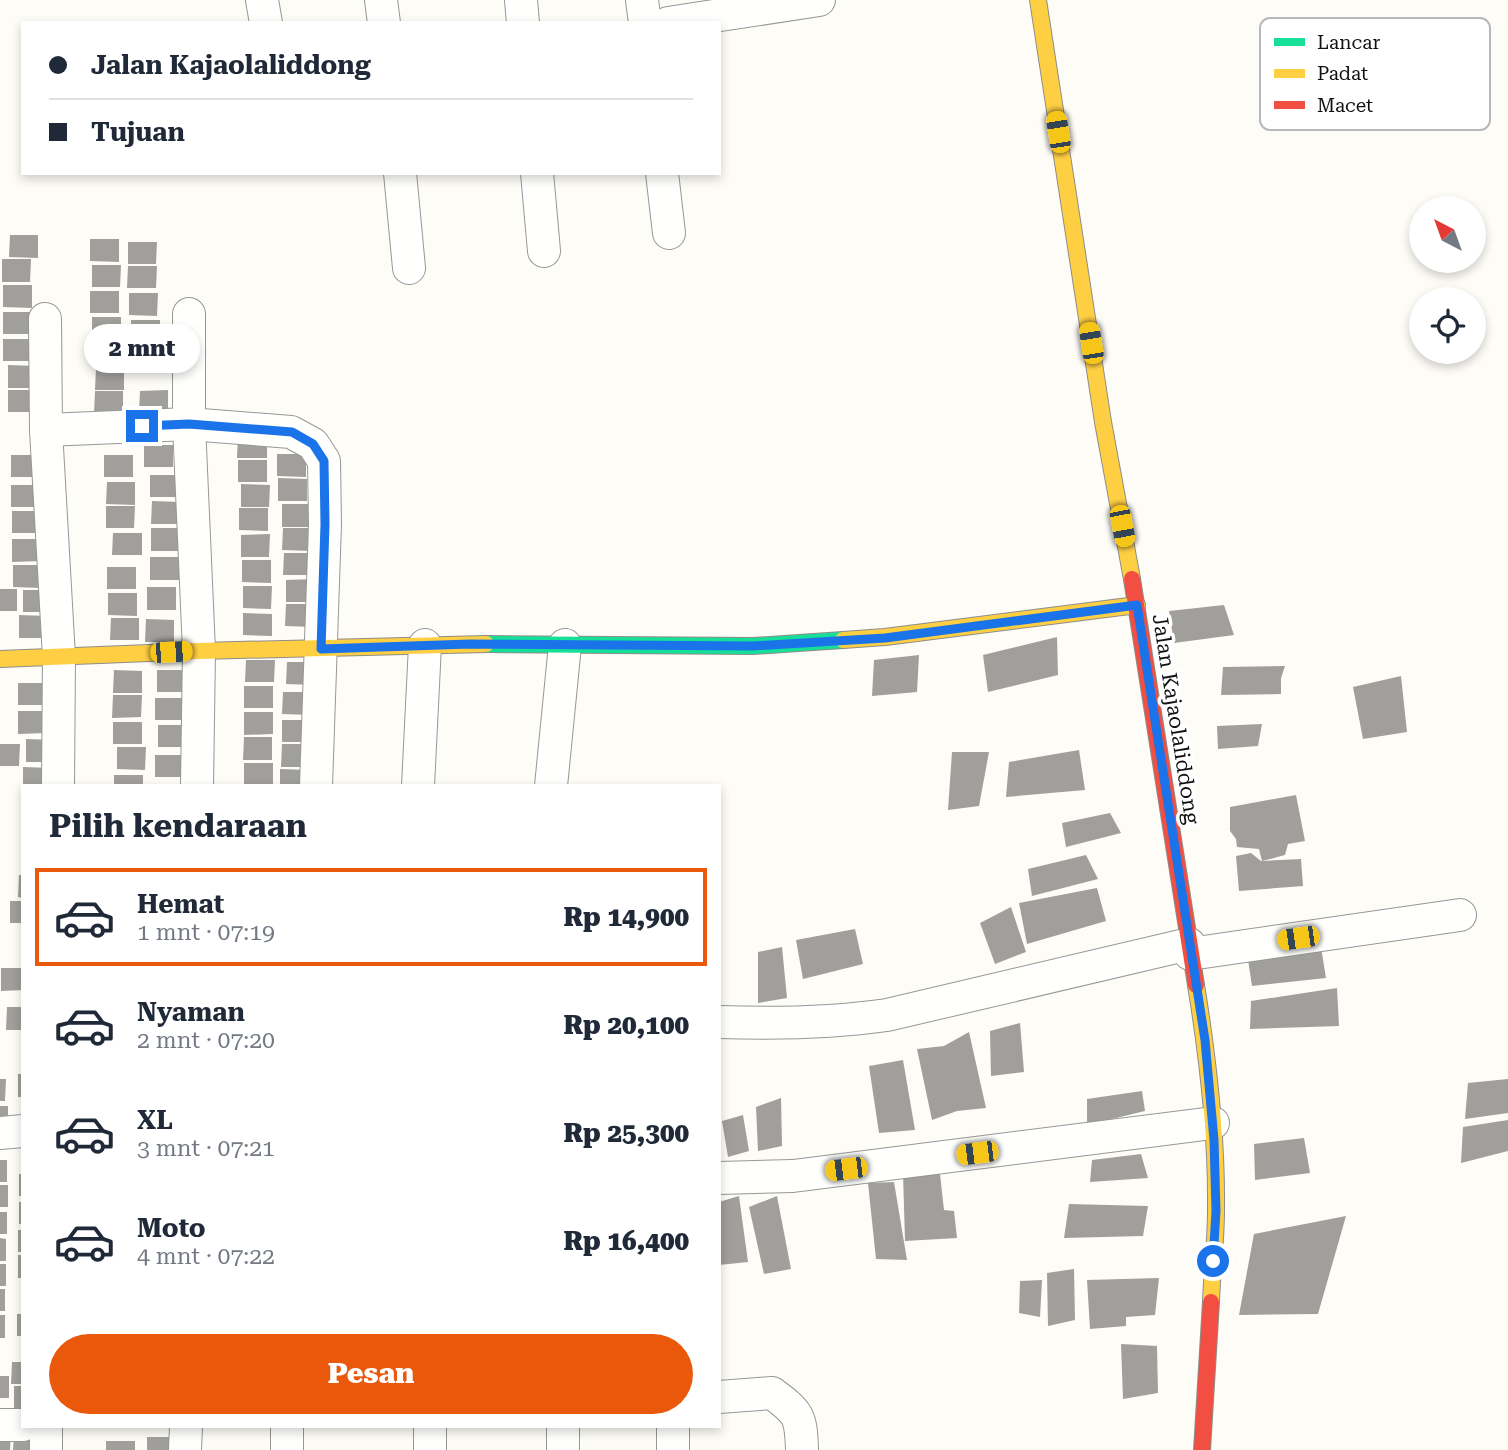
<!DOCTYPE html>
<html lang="id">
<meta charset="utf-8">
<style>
:root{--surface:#fff;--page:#f6f6f7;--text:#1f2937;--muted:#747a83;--line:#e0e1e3;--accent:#ea580c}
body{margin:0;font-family:"Roboto Serif",serif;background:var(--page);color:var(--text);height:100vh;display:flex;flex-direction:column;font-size:26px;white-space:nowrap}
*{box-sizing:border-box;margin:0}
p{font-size:23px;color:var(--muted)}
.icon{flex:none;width:38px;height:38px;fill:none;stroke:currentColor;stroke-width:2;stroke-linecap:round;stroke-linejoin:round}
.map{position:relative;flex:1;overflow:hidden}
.details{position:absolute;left:21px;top:784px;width:700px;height:644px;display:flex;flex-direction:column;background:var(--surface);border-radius:0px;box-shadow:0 4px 10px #0003}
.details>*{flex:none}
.hud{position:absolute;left:21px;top:21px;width:700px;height:154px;border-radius:0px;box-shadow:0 4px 10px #0003;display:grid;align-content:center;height:154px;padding:0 28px;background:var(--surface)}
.needle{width:46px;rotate:319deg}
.buttons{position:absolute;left:1409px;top:196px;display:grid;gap:14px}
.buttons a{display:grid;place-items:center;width:77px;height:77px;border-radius:50%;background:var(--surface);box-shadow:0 4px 10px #0003;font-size:35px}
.end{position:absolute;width:32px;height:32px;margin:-16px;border:9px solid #1a73e8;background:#fff;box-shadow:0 0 0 4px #fff}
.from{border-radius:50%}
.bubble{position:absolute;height:49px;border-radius:24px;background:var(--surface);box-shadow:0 4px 10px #0003;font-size:23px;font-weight:800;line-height:49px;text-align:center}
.car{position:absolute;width:21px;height:42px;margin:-21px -10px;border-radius:9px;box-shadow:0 0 5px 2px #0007;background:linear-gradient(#f5c518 24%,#345 0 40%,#f5c518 0 76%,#345 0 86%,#f5c518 0)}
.hud b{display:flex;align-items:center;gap:24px;height:66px;font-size:26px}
.hud b+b{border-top:2px solid var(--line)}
.hud i{width:18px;height:18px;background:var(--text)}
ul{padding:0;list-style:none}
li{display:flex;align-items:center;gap:21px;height:98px;margin:0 14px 10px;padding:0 14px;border:4px solid transparent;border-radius:0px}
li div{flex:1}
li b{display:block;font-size:26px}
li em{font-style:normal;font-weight:800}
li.on{border-color:var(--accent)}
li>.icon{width:63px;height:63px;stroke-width:1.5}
h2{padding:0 28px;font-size:32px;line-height:84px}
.primary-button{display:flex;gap:14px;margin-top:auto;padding:14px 28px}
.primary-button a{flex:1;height:80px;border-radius:42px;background:var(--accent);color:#fff;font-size:28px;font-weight:800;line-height:80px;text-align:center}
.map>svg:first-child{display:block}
.building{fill:#a19f9c}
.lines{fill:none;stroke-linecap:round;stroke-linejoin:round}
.street-casing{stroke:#979795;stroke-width:34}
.fast-casing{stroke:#8e8d8b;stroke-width:18}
.slow-casing{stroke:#8e8d8b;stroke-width:18}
.jam-casing{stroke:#8e8d8b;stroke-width:18}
.street{stroke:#fffffe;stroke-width:32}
.fast{stroke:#16e098;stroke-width:16}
.slow{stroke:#ffcf43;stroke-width:16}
.jam{stroke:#f24e42;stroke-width:16}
.route{stroke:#1a73e8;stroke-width:9}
.labels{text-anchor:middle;stroke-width:7;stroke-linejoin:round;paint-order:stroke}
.street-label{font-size:21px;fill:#111;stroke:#fff}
.key{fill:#fff;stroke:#b8b8b8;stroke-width:2}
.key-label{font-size:19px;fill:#111}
</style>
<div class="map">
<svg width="1508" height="1450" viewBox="0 0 1508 1450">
<rect width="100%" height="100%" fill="#fdfcf7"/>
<g class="building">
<polygon points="10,235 38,235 38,258 9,257"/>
<polygon points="90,239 119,239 119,262 90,261"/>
<polygon points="128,242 157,242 156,264 128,264"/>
<polygon points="2,259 31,259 30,282 2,282"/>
<polygon points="92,265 121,265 120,287 92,287"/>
<polygon points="128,266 157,266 156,288 127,288"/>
<polygon points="3,285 32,285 32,308 3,307"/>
<rect x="90" y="291" width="29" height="22"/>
<polygon points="129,293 158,293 157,316 129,315"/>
<rect x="3" y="312" width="29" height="22"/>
<polygon points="92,317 121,317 121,340 92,339"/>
<rect x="131" y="320" width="29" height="22"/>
<rect x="3" y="339" width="29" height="22"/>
<rect x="93" y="342" width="29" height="23"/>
<polygon points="133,348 162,348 162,371 133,370"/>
<polygon points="8,365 37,366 37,388 8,388"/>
<polygon points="96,367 124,367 124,390 95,390"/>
<rect x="8" y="390" width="28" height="22"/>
<polygon points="168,390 168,413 139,413 140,391"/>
<polygon points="95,391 123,391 123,414 94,414"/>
<polygon points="238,435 267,436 267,458 237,458"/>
<rect x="144" y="445" width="29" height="22"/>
<polygon points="277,454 306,454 306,477 277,476"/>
<rect x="11" y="455" width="29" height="22"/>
<rect x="104" y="455" width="29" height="22"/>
<rect x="238" y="460" width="29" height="22"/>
<rect x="150" y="475" width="29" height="22"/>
<polygon points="278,478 307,479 307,501 278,501"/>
<polygon points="107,482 135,482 135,505 106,504"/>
<polygon points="241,484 270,485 269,507 241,507"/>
<rect x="11" y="485" width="29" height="22"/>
<polygon points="152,501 180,502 180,524 151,524"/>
<rect x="282" y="504" width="29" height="23"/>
<polygon points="106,506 135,506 134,528 106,528"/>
<polygon points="239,508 268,508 268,531 239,530"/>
<rect x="12" y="511" width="29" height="22"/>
<polygon points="151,528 180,528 179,551 151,551"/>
<polygon points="283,528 311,528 312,551 282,550"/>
<polygon points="113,533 142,533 142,555 112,555"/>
<polygon points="270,534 269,557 241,557 241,535"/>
<polygon points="12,539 41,539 41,561 12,562"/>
<polygon points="284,553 312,553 312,575 283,575"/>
<rect x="150" y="557" width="29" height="23"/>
<polygon points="242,560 271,560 271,583 242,582"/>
<polygon points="13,565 42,565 42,588 13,587"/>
<rect x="107" y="567" width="29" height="22"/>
<polygon points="315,579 315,602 286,602 286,580"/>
<polygon points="243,586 272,586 271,609 243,608"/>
<rect x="147" y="587" width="29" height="23"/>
<rect x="0" y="589" width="17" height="22"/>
<polygon points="23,590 53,590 52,612 23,612"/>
<polygon points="108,593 137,593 137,616 108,615"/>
<polygon points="286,604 315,604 314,627 285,626"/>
<polygon points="1224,605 1234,635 1174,643 1169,611"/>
<polygon points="243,613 272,614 272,636 243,635"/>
<polygon points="19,615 48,616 47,638 19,638"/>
<polygon points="111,618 139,618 139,640 110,640"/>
<polygon points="146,619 174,620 174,642 145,642"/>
<polygon points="1057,637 1058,675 988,692 983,655"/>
<polygon points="919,655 917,692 872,696 874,660"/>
<polygon points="246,660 275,660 274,682 245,682"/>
<polygon points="287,662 316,662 315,685 286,684"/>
<polygon points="1285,666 1281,678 1281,694 1221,695 1223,667"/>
<polygon points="114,670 142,671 142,693 113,693"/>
<polygon points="157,670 186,670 185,692 157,692"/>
<polygon points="1401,676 1407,732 1363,739 1353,687"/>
<rect x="18" y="683" width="29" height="22"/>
<rect x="244" y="686" width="29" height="22"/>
<polygon points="283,692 311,692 311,715 282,714"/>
<polygon points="113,695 142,695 141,717 112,718"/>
<rect x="155" y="698" width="29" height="22"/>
<polygon points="18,711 47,711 47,733 18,734"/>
<polygon points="244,712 273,712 273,734 244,735"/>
<rect x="282" y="720" width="28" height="22"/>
<rect x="113" y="722" width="29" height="22"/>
<polygon points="1262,724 1258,746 1218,749 1217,726"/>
<polygon points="158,725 187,725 186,747 158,747"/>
<polygon points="244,737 272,737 272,760 243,760"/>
<polygon points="26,739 55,740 55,762 26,762"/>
<polygon points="0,744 20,744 19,766 0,766"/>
<polygon points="282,744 310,744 310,767 281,767"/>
<polygon points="117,747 146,747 145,770 117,769"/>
<polygon points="1079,750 1085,790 1006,797 1009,762"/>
<polygon points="952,752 989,752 979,806 948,810"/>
<polygon points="155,755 185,755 184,777 155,777"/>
<rect x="244" y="763" width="29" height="22"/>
<polygon points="23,767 52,768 52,786 23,786"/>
<polygon points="280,769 310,770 309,786 280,786"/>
<rect x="114" y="775" width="29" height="11"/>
<polygon points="1296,795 1305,841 1288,844 1285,855 1262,861 1259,849 1237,847 1236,839 1230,831 1230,807"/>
<polygon points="1110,813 1121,833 1066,847 1062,823"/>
<polygon points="1251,853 1261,861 1301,859 1303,886 1239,891 1236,856"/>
<polygon points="1086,855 1098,879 1032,896 1028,869"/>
<polygon points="19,875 23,875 23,898 18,897"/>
<polygon points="1097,888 1106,921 1027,944 1019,903"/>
<rect x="10" y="901" width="13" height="22"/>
<polygon points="1011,907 1026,952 995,964 980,923"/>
<polygon points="855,929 863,964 803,979 796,940"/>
<polygon points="1320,941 1326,978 1252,986 1247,953"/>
<polygon points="782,947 787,998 758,1003 758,952"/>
<polygon points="1,968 23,968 23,990 1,991"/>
<polygon points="1337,988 1339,1026 1250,1029 1251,1001"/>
<polygon points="7,1007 23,1007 23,1030 6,1030"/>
<polygon points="1020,1023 1024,1072 991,1076 990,1031"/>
<polygon points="969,1032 986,1108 957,1111 932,1120 917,1049 944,1046"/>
<polygon points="903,1060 915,1130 879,1133 869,1066"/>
<rect x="18" y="1074" width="5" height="23"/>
<polygon points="0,1079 6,1079 5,1101 0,1101"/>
<polygon points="1508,1079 1508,1113 1465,1119 1468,1083"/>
<polygon points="1142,1091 1145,1111 1087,1125 1087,1099"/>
<polygon points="781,1098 782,1146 758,1151 756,1107"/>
<rect x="0" y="1106" width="8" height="22"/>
<polygon points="743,1115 749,1151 728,1157 722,1121"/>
<polygon points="1508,1120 1508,1151 1461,1163 1463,1127"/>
<polygon points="1304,1138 1310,1173 1255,1180 1254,1144"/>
<polygon points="1141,1154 1148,1178 1090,1182 1092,1160"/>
<rect x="0" y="1160" width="7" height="22"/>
<polygon points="939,1165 944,1210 954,1211 957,1238 905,1241 903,1173"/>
<rect x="19" y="1174" width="4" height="22"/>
<polygon points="894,1182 907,1260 876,1259 868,1183"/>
<rect x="0" y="1185" width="8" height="22"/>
<polygon points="739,1196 748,1262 719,1265 719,1202"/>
<polygon points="777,1196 791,1269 764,1274 749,1207"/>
<rect x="19" y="1202" width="4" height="22"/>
<polygon points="1069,1204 1148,1206 1143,1236 1064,1238"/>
<rect x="0" y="1212" width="7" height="22"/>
<polygon points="1346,1216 1318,1314 1239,1315 1254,1234"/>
<rect x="18" y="1230" width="5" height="22"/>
<polygon points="0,1238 6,1239 6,1261 0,1261"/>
<rect x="18" y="1255" width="5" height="23"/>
<rect x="0" y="1264" width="6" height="22"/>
<polygon points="1074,1269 1075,1320 1048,1326 1047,1273"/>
<polygon points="1159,1278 1155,1315 1126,1317 1126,1326 1090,1329 1087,1280"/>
<polygon points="1042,1280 1040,1317 1019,1313 1020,1281"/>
<rect x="0" y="1289" width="5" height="22"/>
<rect x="17" y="1314" width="6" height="22"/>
<rect x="0" y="1315" width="5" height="23"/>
<polygon points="1121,1344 1157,1346 1158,1393 1123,1399"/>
<polygon points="12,1362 23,1362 23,1384 11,1384"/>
<rect x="0" y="1376" width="9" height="22"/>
<rect x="14" y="1386" width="9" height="22"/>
<polygon points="0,1433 11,1434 10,1450 0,1450"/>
<polygon points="14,1436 42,1437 42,1450 13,1450"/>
<rect x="147" y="1437" width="29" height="13"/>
<rect x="106" y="1441" width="29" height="9"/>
</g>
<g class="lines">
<g class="street-casing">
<g id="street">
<polyline points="262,0 266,23"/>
<polyline points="381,0 384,23"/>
<polyline points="521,0 523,23"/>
<polyline points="642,0 645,23"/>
<polyline points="668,23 819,0"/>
<polyline points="400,173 409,268"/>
<polyline points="537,173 544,251"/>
<polyline points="662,173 669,233"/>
<polyline points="189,314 189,424 199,651 197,786"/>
<polyline points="45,319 46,430 59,657 58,786"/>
<polyline points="46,430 189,424 291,432 313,444 324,461 325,524 316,786"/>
<polyline points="418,786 425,645"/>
<polyline points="551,786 565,645"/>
<polyline points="1190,954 1460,915"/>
<path d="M719,1022C776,1024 831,1023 887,1015L1189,944"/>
<polyline points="0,1133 23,1131"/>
<polyline points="719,1178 793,1176 1213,1123"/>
<path d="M719,1397L772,1393C799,1413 801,1416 802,1450"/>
<polyline points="0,1425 23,1425"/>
<polyline points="563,1426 563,1450"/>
<polyline points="46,1450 46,1426"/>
<polyline points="185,1450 186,1426"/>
<polyline points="287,1450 287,1426"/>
<polyline points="430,1450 430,1426"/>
<polyline points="673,1450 673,1426"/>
</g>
</g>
<g class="fast-casing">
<polyline id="fast" points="486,644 753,646 843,640"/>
</g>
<g class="slow-casing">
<g id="slow">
<polyline points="1038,0 1103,422 1132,579"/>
<polyline points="843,640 885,637 1137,605"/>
<polyline points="0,659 199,651 486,644"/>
<path d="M1196,985C1208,1059 1217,1135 1216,1210C1216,1241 1212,1271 1211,1302"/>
</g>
</g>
<g class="jam-casing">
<g id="jam">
<polyline points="1132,579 1196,985"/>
<polyline points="1202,1450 1211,1302"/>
</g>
</g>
<use href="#street" class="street"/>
<use href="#fast" class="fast"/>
<use href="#slow" class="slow"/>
<use href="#jam" class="jam"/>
</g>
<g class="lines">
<polyline class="route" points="142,426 189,424 292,432 313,444 324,461 325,524 321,649 470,644 753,646 885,638 1137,605 1205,1040 1214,1140 1216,1211 1213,1261"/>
</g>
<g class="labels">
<g class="street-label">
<text transform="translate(1176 719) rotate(81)" y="7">Jalan Kajaolaliddong</text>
</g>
</g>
<rect x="1260" y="18" width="230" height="112" rx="10" class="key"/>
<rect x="1274" y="38" width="31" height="8" fill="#16e098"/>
<rect x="1274" y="69" width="31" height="9" fill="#ffcf43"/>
<rect x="1274" y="101" width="31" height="8" fill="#f24e42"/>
<g class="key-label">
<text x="1317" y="49">Lancar</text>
<text x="1317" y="80">Padat</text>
<text x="1317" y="112">Macet</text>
</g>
</svg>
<div class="buttons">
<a><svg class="needle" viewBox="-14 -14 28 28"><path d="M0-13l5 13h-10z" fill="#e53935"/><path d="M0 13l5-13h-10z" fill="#747a83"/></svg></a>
<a><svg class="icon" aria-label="locate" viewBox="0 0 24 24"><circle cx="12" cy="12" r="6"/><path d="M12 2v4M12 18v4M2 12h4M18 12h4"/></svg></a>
</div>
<i class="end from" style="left:1213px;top:1261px"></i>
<i class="end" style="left:142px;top:426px"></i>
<div class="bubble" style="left:84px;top:324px;width:116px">2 mnt</div>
<i class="car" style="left:1058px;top:132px;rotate:351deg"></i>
<i class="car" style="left:1091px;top:343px;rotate:351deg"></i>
<i class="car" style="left:1122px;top:526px;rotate:169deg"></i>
<i class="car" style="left:171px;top:652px;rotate:87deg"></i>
<i class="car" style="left:1298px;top:938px;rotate:262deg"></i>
<i class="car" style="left:977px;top:1153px;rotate:263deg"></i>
<i class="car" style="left:846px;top:1169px;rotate:263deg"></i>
<div class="hud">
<b><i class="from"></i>Jalan Kajaolaliddong</b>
<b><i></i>Tujuan</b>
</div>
<section class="details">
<h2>Pilih kendaraan</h2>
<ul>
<li class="on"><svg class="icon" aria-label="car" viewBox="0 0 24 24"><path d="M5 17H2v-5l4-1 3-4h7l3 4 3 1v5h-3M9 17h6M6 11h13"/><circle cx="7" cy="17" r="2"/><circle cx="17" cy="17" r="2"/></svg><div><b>Hemat</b><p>1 mnt · 07:19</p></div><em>Rp 14,900</em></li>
<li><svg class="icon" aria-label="car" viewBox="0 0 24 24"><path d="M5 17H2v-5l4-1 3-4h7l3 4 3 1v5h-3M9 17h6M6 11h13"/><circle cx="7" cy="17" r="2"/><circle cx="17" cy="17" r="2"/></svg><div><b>Nyaman</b><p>2 mnt · 07:20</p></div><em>Rp 20,100</em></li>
<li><svg class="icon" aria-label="car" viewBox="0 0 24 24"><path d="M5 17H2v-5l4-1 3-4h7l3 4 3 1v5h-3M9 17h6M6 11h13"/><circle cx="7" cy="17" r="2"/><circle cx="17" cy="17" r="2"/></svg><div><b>XL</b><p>3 mnt · 07:21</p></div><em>Rp 25,300</em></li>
<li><svg class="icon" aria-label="car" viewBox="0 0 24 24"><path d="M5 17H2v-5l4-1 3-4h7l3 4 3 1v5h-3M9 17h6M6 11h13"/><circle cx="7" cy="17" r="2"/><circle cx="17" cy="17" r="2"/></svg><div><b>Moto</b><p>4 mnt · 07:22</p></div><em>Rp 16,400</em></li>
</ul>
<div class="primary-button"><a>Pesan</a></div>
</section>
</div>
